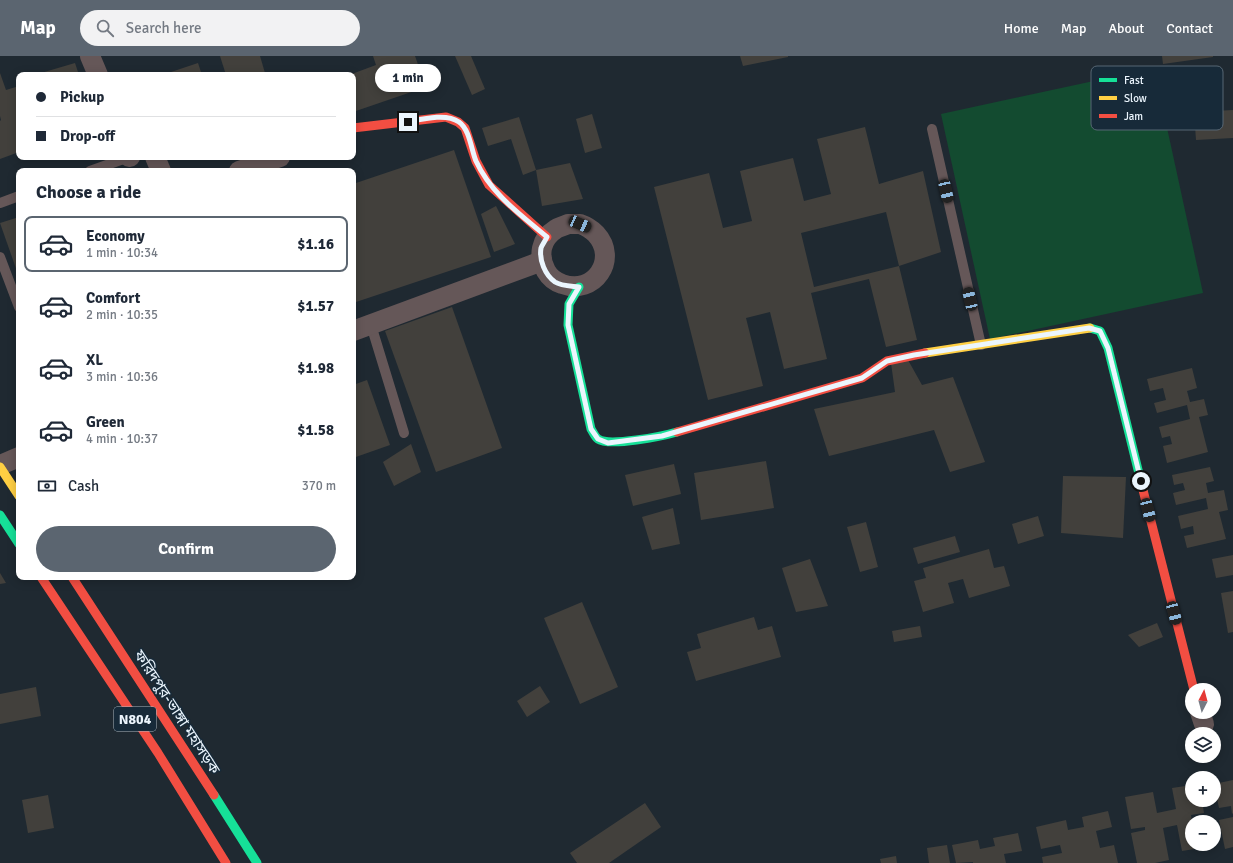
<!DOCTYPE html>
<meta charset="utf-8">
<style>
:root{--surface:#fff;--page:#f2f2f3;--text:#1f2937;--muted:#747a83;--line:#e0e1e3;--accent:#5b6570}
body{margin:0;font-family:Signika,"Noto Sans Bengali",sans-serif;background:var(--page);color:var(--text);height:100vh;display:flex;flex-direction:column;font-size:15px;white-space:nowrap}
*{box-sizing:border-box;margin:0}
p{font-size:13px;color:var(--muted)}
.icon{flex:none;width:22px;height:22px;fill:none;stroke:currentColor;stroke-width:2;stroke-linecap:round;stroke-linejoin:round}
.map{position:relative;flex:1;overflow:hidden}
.side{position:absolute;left:16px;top:112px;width:340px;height:412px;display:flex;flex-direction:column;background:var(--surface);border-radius:8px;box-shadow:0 2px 10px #0003}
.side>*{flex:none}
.hud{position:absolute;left:16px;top:16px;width:340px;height:88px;border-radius:8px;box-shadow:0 2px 10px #0003;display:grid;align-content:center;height:88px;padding:0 20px;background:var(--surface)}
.needle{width:26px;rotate:6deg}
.buttons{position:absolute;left:1185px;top:627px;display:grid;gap:8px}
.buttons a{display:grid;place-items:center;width:36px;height:36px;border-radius:50%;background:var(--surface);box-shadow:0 2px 10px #0003;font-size:20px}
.end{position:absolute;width:18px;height:18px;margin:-9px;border:5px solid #ebf5fd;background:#111;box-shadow:0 0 0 2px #111}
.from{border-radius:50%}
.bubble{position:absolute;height:28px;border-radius:14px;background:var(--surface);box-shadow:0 2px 10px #0003;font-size:13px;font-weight:800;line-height:28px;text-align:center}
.car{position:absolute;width:12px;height:24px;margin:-12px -6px;border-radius:5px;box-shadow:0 0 3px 1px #0007;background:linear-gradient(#222 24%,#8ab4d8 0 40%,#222 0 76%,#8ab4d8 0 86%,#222 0)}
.hud b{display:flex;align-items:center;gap:14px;height:38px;font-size:15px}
.hud b+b{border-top:1px solid var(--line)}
.hud i{width:10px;height:10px;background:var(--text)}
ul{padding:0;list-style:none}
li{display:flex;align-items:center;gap:12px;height:56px;margin:0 8px 6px;padding:0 12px;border:2px solid transparent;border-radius:8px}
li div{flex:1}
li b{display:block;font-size:15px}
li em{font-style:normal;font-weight:800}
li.on{border-color:var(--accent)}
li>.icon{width:36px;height:36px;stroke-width:1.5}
h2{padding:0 20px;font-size:18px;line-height:48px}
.pay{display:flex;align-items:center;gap:10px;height:44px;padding:0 20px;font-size:15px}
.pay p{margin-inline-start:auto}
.cta{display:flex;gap:8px;margin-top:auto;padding:8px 20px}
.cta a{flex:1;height:46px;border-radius:24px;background:var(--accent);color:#fff;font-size:16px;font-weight:800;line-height:46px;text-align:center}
header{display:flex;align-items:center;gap:24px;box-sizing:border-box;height:56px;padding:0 20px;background:var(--accent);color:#fff}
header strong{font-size:19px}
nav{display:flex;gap:22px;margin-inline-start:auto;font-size:14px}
.search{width:280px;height:36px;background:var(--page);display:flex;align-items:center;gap:10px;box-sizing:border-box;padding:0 14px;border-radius:22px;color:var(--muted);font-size:15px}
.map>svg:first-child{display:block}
.green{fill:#134b30}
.building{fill:#42403c;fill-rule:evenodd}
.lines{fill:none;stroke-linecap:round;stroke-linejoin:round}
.lane{stroke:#655758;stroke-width:10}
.street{stroke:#655758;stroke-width:20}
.fast{stroke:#16e098;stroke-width:9}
.slow{stroke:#ffcf43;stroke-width:9}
.jam{stroke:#f24e42;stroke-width:9}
.route{stroke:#ebf5fd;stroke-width:5}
.labels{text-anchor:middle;stroke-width:3;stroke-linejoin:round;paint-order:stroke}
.shield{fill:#172a39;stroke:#abb8c2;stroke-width:1}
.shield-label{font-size:14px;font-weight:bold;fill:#ebf5fd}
.street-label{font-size:15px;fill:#ebf5fd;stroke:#172a39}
.key{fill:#172a39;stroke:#576774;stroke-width:1}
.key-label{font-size:11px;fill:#ebf5fd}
</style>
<header>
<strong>Map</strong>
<div class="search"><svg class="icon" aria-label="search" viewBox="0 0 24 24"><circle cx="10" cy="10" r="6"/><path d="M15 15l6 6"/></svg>Search here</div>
<nav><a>Home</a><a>Map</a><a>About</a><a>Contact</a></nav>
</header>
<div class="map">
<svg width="1233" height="807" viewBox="0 0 1233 807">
<rect width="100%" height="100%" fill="#1f2931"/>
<polygon class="green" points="1154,12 1203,237 990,283 941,58"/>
<g class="building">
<polygon points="220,0 260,0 265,17 257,19 226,19"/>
<polygon points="373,0 415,0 426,31 353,56 353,19 349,19 376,9"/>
<polygon points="455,0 471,0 485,33 472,39"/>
<polygon points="740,0 788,0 788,1 743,10"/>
<polygon points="1162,0 1213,0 1213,1 1163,8"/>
<polygon points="75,7 79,19 42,19 41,17"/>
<polygon points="198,7 202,19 172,19 171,16"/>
<polygon points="0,17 6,34 19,30 19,96 0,103 0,65 1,64 0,60"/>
<polygon points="1233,54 1233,82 1196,84 1194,56"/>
<polygon points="592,58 602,92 585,97 576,63"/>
<polygon points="519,61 536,114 523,119 511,83 488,90 482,72"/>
<path d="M865,71L879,128L923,115L941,196L899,210L917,284L886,291L869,223L811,237L827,303L784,313L770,256L746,262L763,330L708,344L654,131L709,117L723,172L752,165L740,115L793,102L804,145L831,138L817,83ZM886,156L899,210L814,231L801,177Z"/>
<polygon points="454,94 491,201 353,247 353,128"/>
<polygon points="570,107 583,143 542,150 536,114"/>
<polygon points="496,150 515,188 494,196 481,158"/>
<polygon points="19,161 19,221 0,167"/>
<polygon points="452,251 502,392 436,416 385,275"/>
<polygon points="908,304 922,329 953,321 985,406 950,416 934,374 829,400 814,353 895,336 891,307"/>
<polygon points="1192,312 1197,332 1187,335 1190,346 1204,343 1208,359 1199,361 1208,396 1167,407 1163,390 1172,388 1170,380 1162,382 1159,371 1190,363 1187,349 1157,357 1154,347 1166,344 1163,332 1150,335 1147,323"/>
<polygon points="367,324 390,389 353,402 353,329"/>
<polygon points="411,388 421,416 394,430 383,406"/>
<polygon points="766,405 774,452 701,464 694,417"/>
<polygon points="674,408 681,438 633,450 625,419"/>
<polygon points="1210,411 1214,425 1206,427 1208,437 1224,434 1228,454 1219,456 1226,483 1187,492 1184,480 1194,478 1193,470 1181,473 1178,460 1208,453 1206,442 1176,449 1173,437 1185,434 1183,427 1174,429 1172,419"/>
<polygon points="1063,420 1126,421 1123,482 1061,477"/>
<polygon points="673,452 680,488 652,494 642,461"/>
<polygon points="1038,460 1044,480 1018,488 1012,468"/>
<polygon points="866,466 878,511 860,516 847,471"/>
<polygon points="955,480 960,496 918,508 913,492"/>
<polygon points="989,493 994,512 1004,510 1010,530 969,542 963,523 948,527 954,547 923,556 914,525 926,522 923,512"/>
<polygon points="1233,499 1233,519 1216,522 1212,503"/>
<polygon points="810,503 828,550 796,556 782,512"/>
<polygon points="0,517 6,527 0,528"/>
<polygon points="1233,535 1233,576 1228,577 1221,537"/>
<polygon points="582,546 618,631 580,648 544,562"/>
<polygon points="754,561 758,574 772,570 781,601 696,625 687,596 701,592 697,578"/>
<polygon points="1157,567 1163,581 1139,591 1128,579"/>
<polygon points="920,570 922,581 894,586 892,575"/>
<polygon points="540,630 550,646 527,661 517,645"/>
<polygon points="36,631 41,660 0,668 0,638"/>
<polygon points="1233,724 1233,757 1232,758 1231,750 1219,752 1214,728"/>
<polygon points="1192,729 1192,744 1202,744 1204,757 1191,759 1192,766 1192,788 1207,788 1207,791 1182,795 1177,769 1163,772 1169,804 1155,807 1137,807 1131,777 1145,774 1145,771 1131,773 1125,741 1153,736 1157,757 1176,753 1172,732"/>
<polygon points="48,739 54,772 28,777 22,744"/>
<polygon points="645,747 661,771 609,807 577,807 570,797"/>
<polygon points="1108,755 1112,771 1096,775 1100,792 1114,789 1118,807 1043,807 1042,801 1062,797 1060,789 1041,793 1036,771 1066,764 1068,774 1084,771 1082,761"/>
<polygon points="1233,761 1233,791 1225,793 1219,764"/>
<polygon points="1018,777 1022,795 1004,798 1006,807 973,807 973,806 956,807 952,789 978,784 980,793 995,790 993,782"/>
<polygon points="947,789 950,807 929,807 927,792"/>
<polygon points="896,800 897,807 881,807 880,803"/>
</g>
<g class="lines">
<g class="lane">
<polyline points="932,73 981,289"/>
<polyline points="90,115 129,101"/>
<polyline points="0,147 19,140"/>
<polyline points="0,201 19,251"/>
<polyline points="371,269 404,377"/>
</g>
<g class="street">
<polyline points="90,0 98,19"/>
<polyline points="129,101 130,101"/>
<polyline points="155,101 161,115"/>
<polyline points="239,115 280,101"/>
<path d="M568,168C571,168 576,168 580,168C586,170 592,174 596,178C619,203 594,240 562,228C556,226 550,222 546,215C538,200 540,183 556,173C559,171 564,170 568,168Z"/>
<polyline points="353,275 542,205"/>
<polyline points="0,409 19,401"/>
<polyline points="1200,656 1204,668"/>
</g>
<g class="fast">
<path d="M579,231L569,248L568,269L591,373C593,376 595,381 598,383C609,391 663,380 677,376"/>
<polyline points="1090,272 1100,275 1108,292 1143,434"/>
<polyline points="0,459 19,488"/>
<polyline points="214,739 257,807"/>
</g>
<g class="slow">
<polyline points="925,297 1090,272"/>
<polyline points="0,411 19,440"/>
</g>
<g class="jam">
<polyline points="353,72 446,61 458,66 465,72 476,105 489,129 547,181"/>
<polyline points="677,376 862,322 887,305 925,297"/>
<polyline points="1143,434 1194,634"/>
<polyline points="41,521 158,697 226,807"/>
<polyline points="72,521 214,739"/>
</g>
</g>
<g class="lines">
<path class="route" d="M408,66C423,63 446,57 459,66C470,74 471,93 476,105C491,138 521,159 547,181C545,185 542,189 541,192C539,204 545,219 555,226C561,230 571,230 579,231L569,248L568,269L591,373L598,383L608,387L662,380L862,322L887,305L914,299L1089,272L1100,275L1108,292L1141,425"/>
</g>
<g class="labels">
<rect class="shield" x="114" y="651" width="42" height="24" rx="3"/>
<g class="shield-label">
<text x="135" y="668">N804</text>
</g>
<g class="street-label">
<text transform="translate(177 656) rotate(57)" y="5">ফরিদপুর-ভাঙ্গা মহাসড়ক</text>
</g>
</g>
<rect x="1091" y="10" width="132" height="64" rx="6" class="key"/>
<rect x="1099" y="22" width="18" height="4" fill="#16e098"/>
<rect x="1099" y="40" width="18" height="4" fill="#ffcf43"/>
<rect x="1099" y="58" width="18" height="4" fill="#f24e42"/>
<g class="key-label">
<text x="1124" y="28">Fast</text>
<text x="1124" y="46">Slow</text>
<text x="1124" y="64">Jam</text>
</g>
</svg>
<div class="buttons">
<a><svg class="needle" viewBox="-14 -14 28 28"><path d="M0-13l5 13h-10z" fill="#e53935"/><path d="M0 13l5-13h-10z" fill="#747a83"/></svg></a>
<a><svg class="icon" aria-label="layers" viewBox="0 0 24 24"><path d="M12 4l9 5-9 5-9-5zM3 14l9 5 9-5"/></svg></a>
<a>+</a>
<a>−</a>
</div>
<i class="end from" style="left:1141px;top:425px"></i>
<i class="end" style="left:408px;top:66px"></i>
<div class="bubble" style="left:375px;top:8px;width:66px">1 min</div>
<i class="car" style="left:946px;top:135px;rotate:167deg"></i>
<i class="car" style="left:580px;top:168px;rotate:114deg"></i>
<i class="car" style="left:970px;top:243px;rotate:347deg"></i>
<i class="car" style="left:1148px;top:454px;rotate:166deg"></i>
<i class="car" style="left:1174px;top:557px;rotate:165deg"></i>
<div class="hud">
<b><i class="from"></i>Pickup</b>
<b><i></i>Drop-off</b>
</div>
<section class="side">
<h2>Choose a ride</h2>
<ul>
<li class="on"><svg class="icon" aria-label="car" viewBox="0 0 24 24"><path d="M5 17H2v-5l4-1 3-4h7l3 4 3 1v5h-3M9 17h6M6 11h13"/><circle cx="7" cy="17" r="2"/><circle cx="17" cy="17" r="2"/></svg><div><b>Economy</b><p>1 min · 10:34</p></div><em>$1.16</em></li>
<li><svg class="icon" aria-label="car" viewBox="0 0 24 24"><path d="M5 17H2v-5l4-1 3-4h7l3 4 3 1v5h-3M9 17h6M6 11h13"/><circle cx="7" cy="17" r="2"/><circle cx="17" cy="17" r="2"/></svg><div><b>Comfort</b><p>2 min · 10:35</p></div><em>$1.57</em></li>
<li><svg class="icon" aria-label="car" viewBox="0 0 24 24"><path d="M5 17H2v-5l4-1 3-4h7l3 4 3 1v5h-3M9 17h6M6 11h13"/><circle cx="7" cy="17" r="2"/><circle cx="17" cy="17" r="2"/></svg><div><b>XL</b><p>3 min · 10:36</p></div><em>$1.98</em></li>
<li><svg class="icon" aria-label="car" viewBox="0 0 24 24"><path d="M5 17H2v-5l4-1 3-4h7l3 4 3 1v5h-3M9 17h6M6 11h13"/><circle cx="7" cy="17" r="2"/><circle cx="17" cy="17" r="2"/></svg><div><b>Green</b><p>4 min · 10:37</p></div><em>$1.58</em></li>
</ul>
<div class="pay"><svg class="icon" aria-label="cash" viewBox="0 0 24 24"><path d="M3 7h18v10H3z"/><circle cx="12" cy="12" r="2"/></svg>Cash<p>370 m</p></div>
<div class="cta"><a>Confirm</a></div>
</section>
</div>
